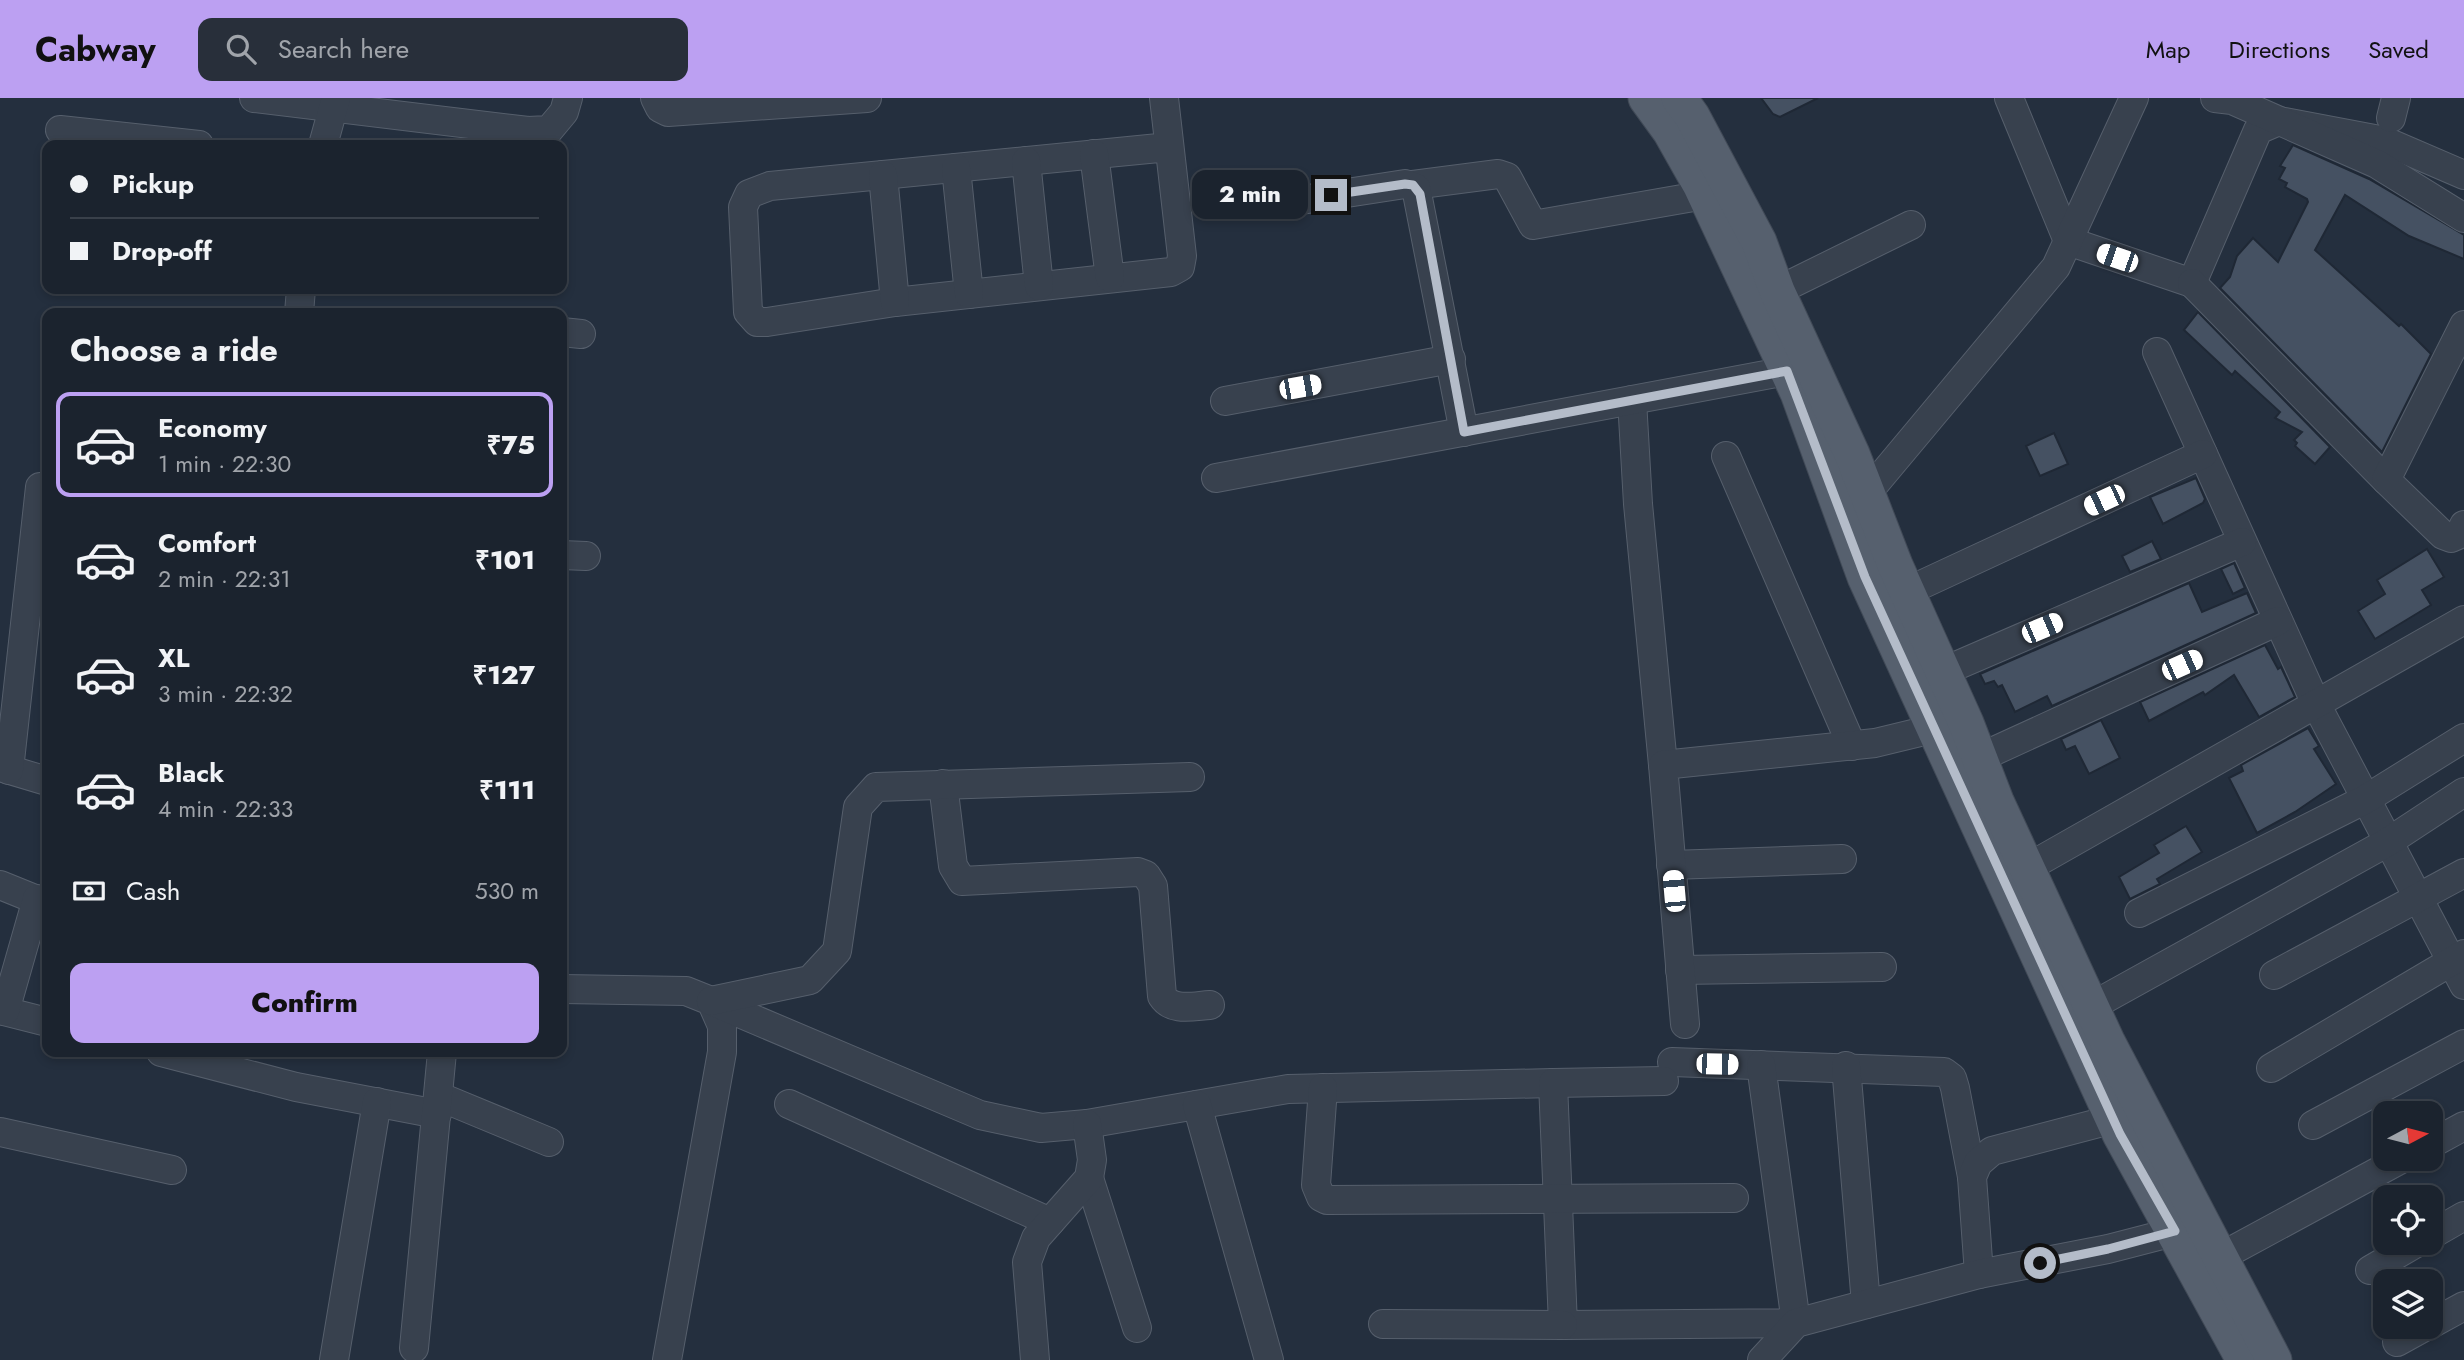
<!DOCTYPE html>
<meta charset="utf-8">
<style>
:root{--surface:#1b232e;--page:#282f3a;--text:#f1f3f6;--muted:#a0a4aa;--line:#39404a;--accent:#bca0f2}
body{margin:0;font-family:Jost,sans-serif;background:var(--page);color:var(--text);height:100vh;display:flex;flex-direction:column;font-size:26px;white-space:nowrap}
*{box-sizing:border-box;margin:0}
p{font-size:23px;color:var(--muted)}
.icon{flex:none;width:38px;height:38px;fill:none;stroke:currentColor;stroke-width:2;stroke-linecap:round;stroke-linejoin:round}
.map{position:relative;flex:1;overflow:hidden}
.panel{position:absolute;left:42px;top:210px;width:525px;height:749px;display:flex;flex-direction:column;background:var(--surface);border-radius:14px;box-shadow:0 4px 10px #0003,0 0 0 2px var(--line)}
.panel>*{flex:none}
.hud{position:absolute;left:42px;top:42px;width:525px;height:154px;border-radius:14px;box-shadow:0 4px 10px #0003,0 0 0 2px var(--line);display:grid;align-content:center;height:154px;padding:0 28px;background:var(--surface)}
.needle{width:46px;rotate:83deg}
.buttons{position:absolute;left:2373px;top:1003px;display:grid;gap:14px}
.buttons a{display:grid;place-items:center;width:70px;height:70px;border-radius:14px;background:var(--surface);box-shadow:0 4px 10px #0003,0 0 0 2px var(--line);font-size:35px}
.end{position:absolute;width:32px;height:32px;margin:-16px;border:9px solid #b4bcc9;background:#111;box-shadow:0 0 0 4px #111}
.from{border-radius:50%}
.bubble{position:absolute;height:49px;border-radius:14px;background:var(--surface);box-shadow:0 4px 10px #0003,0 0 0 2px var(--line);font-size:23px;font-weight:800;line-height:49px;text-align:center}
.car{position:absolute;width:21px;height:42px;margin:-21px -10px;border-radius:9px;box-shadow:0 0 5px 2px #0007;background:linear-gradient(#fff 24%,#345 0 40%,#fff 0 76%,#345 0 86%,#fff 0)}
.hud b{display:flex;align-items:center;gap:24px;height:66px;font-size:26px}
.hud b+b{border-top:2px solid var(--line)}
.hud i{width:18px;height:18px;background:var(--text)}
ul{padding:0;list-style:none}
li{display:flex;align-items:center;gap:21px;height:105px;margin:0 14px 10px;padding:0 14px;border:4px solid transparent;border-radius:14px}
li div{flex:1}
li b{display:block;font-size:26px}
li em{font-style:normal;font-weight:800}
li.current{border-color:var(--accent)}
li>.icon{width:63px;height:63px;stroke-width:1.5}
h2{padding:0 28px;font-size:32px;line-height:84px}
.pay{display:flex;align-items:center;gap:18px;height:77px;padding:0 28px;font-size:26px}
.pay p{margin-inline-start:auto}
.primary-button{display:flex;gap:14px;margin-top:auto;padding:14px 28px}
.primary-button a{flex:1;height:80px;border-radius:14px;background:var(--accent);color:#111;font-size:28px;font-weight:800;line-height:80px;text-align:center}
header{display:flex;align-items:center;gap:42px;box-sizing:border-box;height:98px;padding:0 35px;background:var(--accent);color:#111}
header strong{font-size:33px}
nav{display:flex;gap:38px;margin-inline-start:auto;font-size:24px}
.search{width:490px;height:63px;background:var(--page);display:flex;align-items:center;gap:18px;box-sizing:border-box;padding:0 24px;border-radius:14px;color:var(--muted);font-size:26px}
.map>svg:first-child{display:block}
.building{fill:#455162;stroke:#1f2835;stroke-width:2}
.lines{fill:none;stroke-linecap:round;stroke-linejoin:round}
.minor-casing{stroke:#565f6c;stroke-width:30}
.major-casing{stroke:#414a57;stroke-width:37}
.minor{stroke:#38414e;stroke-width:28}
.major{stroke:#56606e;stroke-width:35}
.route{stroke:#b4bcc9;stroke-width:9}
</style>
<header>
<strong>Cabway</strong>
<div class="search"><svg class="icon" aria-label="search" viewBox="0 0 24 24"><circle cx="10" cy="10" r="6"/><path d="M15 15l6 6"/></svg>Search here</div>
<nav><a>Map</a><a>Directions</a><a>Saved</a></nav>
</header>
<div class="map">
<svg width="2464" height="1262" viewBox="0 0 2464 1262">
<rect width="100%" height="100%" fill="#242f3e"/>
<g class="building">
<polygon points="1761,0 1818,0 1780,19 1773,16"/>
<polygon points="2293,47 2369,81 2464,137 2464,161 2409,138 2345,97 2315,152 2399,228 2401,226 2431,256 2382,354 2220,190 2230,179 2237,158 2253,140 2278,164 2308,104 2307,101 2285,89 2287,85 2279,81 2285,70 2280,68"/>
<polygon points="2198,214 2330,349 2315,366 2295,348 2297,345 2294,342 2302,334 2275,320 2280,314 2235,273 2232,277 2184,232"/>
<polygon points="2054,335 2068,366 2040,378 2026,348"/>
<polygon points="2196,380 2205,401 2203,405 2163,426 2150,399"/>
<polygon points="2152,443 2161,461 2130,474 2122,458"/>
<polygon points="2427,451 2444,479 2422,492 2431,507 2375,541 2358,513 2385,496 2377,482"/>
<polygon points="2234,465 2245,490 2233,496 2221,471"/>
<polygon points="2189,485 2202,514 2247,495 2256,515 2052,608 2047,598 2015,614 2002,587 1998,589 1994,583 1985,586 1980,576"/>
<polygon points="2265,547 2278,571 2281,569 2295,599 2259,619 2234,577 2205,597 2203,594 2149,623 2140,604"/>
<polygon points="2101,622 2120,660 2089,676 2075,648 2066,652 2061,641"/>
<polygon points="2308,630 2319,648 2314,651 2336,686 2295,714 2257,735 2229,680 2243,673 2241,667"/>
<polygon points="2186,728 2202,754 2157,781 2160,786 2130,801 2119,779 2159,755 2154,747"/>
</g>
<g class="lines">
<g class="minor-casing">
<g id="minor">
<polyline points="254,0 528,33 549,32 564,14 568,0"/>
<polyline points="655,0 660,10 668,14 867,0"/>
<polyline points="1164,0 1182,158 1180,169 1171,174 895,204 767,224 757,224 748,214 743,109 749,96 770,88 1169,49"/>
<polyline points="2009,0 2068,143 2192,185 2258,32 2279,23 2385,43 2464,77"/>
<polyline points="2215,0 2232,2 2377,66 2464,120"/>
<polyline points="2391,20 2396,0"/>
<polyline points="60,32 199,47"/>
<polyline points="323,47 336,0"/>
<polyline points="1094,56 1110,180"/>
<polyline points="1026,63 1039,188"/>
<polyline points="956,70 969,196"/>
<polyline points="883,77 895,204"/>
<polyline points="1413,87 1498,76 1507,79 1533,127 1705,97"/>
<polyline points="1282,105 1405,86 1416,90 1464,334"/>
<polyline points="2192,185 2386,382"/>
<polyline points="1777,193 1911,127"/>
<polyline points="299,215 301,191"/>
<polyline points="2464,227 2386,382 2443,437 2451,440 2460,436 2464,427"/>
<polyline points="562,234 581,236"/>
<polyline points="2157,254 2316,606 2464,887"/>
<polyline points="1632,302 1638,406 1663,667"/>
<polyline points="1225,303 1451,261"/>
<polyline points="1726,358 1852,648"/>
<polyline points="1216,380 1787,273"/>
<polyline points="1868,394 2056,169 2134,0"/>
<polyline points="562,457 586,458"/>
<polyline points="1908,493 2203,356"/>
<polyline points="1942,574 2242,444"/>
<polyline points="1979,660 2278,523"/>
<polyline points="0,669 47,683"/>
<polyline points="9,672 40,389"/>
<path d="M943,686L953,768L962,783L1138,774L1146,777L1153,788L1162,898C1172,914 1193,908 1210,907"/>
<polyline points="1671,767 1842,761"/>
<polyline points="2027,770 2464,522"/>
<polyline points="0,787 47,806"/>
<polyline points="2139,815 2366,701 2464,640"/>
<polyline points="1680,872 1882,869"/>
<polyline points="2274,877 2464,775"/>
<polyline points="562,891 686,893 711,903 722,928 722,954 667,1262"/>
<polyline points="711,903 980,1017 1041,1030 1087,1026 1288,991 1553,985"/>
<polyline points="711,903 810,882 837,853 858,709 876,689 1190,679"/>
<polyline points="2092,908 2388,744 2464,694"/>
<polyline points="0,912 47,924"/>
<polyline points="5,913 37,801"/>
<polyline points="1685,926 1663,667 1875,645 1937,630"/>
<polyline points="161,954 296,989 437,1016"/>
<polyline points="1672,964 1944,974 1952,980 1955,990 1972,1079"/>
<polyline points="1846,968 1866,1206"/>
<polyline points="2271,970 2464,856"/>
<polyline points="1664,983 1553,985 1563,1227 1796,1225 1761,967"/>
<polyline points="1323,990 1316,1087 1321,1099 1327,1102 1734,1100"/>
<polyline points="438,998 549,1044"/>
<polyline points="789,1006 1050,1124"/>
<polyline points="1197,1007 1269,1262"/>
<polyline points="2313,1027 2464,946"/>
<polyline points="0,1034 172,1072"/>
<polyline points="2431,1046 2464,1028"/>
<polyline points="1089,1080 1137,1230"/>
<polyline points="2431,1137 2464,1118"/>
<polyline points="2222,1158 2403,1060"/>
<polyline points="2370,1172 2418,1144"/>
<polyline points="1979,1176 1972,1079 1978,1065 1992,1053 2114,1021"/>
<polyline points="1383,1226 1563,1227"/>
<polyline points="2431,1226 2464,1208"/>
<polyline points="2397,1244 2426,1228"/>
<polyline points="414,1250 442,954"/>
<polyline points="334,1262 377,1004"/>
<polyline points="1035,1262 1027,1164 1036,1140 1089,1080 1092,1062 1087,1026"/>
<polyline points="1762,1262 1796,1225 1979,1176 2108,1151 2193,1129"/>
</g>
</g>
<g class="major-casing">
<g id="major">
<polyline points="1646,0 1670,33 1701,88 1798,295 1865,479 2120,1036 2244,1262"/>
<polyline points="1679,0 1692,18 1759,144 1777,193 1852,356 1895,467 1966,625 1996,703 2107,943 2274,1262"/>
</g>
</g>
<use href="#minor" class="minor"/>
<use href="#major" class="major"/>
</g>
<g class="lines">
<polyline class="route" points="1331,97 1405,86 1413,87 1420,96 1464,334 1787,273 1865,479 2120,1036 2175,1133 2108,1151 2040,1165"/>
</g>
</svg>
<div class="buttons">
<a><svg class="needle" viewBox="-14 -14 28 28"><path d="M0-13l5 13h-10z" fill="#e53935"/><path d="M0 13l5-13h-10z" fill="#a0a4aa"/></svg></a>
<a><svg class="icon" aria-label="locate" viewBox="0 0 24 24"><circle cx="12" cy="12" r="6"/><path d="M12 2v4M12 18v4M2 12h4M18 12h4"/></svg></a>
<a><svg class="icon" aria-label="layers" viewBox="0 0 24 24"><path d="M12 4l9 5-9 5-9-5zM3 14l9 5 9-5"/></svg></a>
</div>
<i class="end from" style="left:2040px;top:1165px"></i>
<i class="end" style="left:1331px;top:97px"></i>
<div class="bubble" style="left:1192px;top:72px;width:116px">2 min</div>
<i class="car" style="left:2117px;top:160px;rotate:289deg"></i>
<i class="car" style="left:1300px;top:289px;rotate:80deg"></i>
<i class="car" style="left:2104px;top:402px;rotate:245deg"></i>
<i class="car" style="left:2042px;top:530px;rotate:67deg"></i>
<i class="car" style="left:2182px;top:567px;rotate:66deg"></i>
<i class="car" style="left:1674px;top:793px;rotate:355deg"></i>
<i class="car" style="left:1717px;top:966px;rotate:91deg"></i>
<div class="hud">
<b><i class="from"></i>Pickup</b>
<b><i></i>Drop-off</b>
</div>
<section class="panel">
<h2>Choose a ride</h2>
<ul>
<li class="current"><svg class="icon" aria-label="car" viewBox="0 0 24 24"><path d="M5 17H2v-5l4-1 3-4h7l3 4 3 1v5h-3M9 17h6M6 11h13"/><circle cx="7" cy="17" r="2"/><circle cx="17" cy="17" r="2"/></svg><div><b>Economy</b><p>1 min · 22:30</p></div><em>₹75</em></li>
<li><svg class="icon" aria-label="car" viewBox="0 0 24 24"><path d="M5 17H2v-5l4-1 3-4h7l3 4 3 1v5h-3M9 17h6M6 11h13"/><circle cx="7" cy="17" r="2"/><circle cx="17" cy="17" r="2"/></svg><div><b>Comfort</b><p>2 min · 22:31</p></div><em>₹101</em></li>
<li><svg class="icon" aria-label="car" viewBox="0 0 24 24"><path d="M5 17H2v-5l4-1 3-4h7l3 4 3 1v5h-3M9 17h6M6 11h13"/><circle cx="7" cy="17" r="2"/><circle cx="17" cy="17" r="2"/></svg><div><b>XL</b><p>3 min · 22:32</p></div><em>₹127</em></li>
<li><svg class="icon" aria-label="car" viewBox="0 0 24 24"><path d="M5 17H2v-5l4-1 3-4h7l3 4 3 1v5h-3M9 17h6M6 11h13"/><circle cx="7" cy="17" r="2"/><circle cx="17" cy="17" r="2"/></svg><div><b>Black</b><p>4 min · 22:33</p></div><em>₹111</em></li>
</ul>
<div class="pay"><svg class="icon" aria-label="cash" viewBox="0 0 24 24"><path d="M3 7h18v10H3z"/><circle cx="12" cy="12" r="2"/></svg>Cash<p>530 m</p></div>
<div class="primary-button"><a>Confirm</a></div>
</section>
</div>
